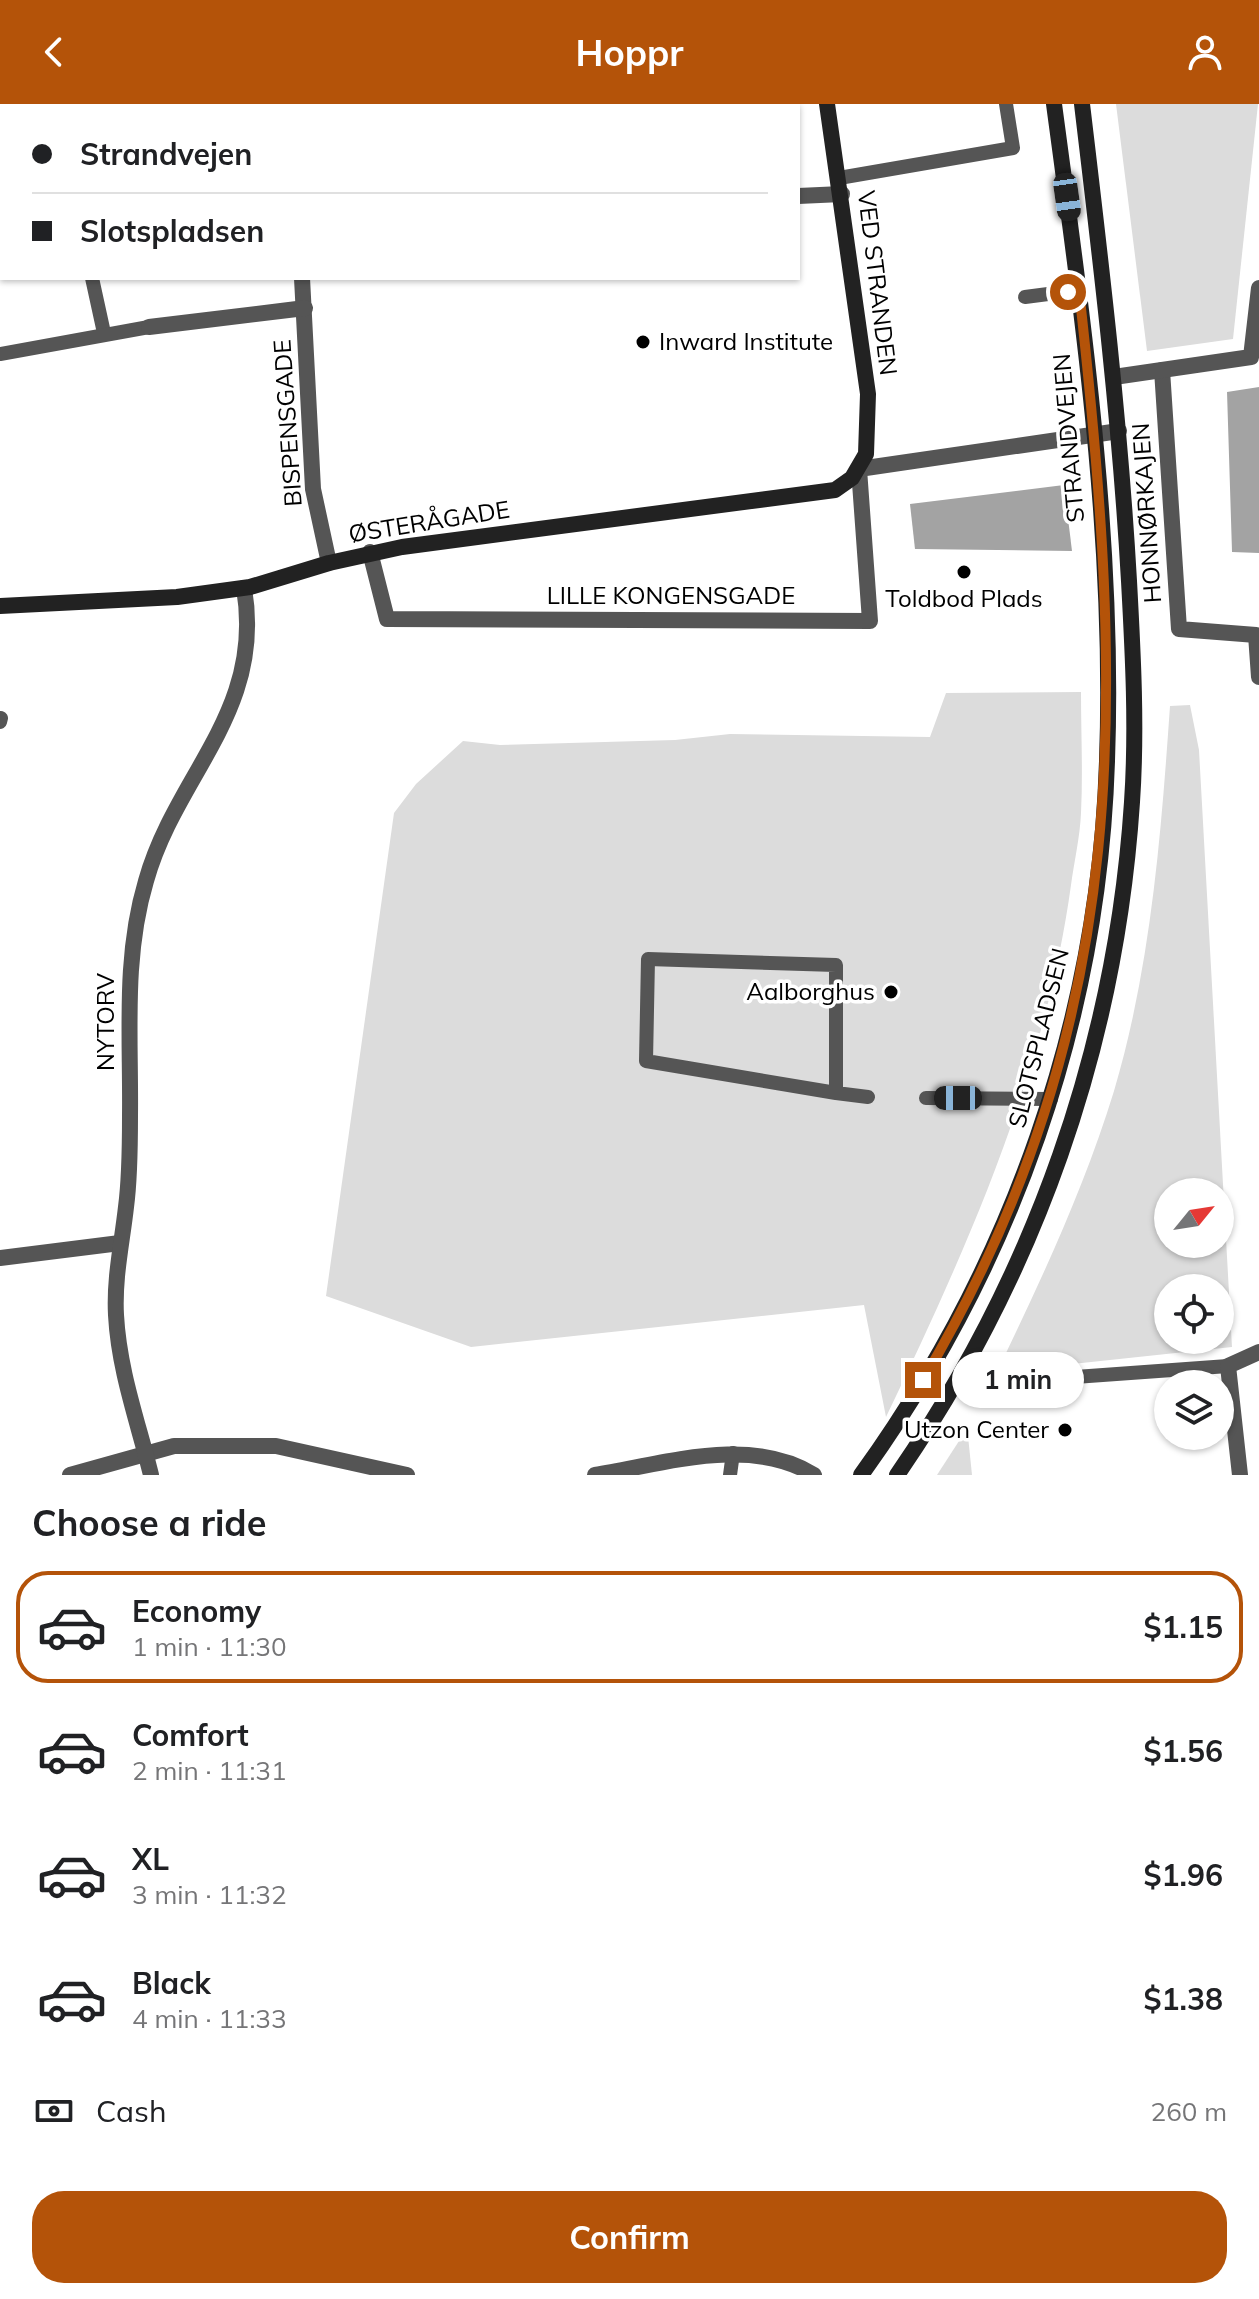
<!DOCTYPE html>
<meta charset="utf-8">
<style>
:root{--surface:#fff;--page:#f2f2f2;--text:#202124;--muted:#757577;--line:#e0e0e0;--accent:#b45309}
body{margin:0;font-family:Mulish,sans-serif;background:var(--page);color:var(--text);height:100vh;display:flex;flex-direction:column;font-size:30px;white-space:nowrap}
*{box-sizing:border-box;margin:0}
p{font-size:26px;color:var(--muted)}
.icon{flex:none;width:44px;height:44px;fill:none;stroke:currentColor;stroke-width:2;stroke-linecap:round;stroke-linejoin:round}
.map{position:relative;height:1371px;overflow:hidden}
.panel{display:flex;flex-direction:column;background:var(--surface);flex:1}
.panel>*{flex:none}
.guide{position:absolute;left:0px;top:0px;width:800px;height:176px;box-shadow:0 2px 6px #0004;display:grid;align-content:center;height:176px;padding:0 32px;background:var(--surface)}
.needle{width:52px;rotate:60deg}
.controls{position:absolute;left:1154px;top:1074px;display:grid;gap:16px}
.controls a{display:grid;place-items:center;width:80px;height:80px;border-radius:50%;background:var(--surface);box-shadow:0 2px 6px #0004;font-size:40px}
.end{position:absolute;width:36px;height:36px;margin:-18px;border:10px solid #b45309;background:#fff;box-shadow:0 0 0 4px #fff}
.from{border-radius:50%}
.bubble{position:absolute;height:56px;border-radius:28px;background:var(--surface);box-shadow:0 2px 6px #0004;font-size:26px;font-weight:700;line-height:56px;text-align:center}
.car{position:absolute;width:24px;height:48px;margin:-24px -12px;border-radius:10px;box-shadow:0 0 6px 2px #0007;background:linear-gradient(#222 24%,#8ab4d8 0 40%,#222 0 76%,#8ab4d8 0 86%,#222 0)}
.guide b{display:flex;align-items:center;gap:28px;height:76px;font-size:30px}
.guide b+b{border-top:2px solid var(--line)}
.guide i{width:20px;height:20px;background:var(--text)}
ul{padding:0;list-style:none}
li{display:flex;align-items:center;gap:24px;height:112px;margin:0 16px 12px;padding:0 16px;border:4px solid transparent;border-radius:32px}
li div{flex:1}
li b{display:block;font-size:30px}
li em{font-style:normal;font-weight:700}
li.current{border-color:var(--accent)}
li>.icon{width:72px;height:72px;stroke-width:1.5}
h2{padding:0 32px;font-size:36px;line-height:96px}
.pay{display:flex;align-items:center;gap:20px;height:88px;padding:0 32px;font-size:30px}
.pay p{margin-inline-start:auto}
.cta{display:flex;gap:16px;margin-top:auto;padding:16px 32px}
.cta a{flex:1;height:92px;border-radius:32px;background:var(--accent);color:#fff;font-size:32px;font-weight:700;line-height:92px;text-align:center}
header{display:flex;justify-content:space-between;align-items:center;height:104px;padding:0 32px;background:var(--accent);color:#fff;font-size:36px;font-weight:700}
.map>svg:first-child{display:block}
.green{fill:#dcdcdc;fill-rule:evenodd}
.water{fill:#a3a3a3}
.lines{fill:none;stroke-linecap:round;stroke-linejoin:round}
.lane{stroke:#555;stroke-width:14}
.street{stroke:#555;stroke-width:16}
.secondary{stroke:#222;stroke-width:16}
.route{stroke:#b45309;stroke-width:10}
.poi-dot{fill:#000;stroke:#fff;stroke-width:3}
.labels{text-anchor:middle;stroke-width:7;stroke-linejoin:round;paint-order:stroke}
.street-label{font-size:24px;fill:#000;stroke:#fff}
.poi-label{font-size:24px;fill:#000;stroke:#fff;text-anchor:end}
</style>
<header><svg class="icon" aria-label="back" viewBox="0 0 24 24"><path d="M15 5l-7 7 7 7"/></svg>Hoppr<svg class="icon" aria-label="person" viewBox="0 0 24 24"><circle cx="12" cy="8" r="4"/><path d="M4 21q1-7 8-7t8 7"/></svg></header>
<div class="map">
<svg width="1259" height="1371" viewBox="0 0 1259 1371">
<rect width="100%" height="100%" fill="#fff"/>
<g class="green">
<polygon points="1116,0 1258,0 1233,235 1147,247"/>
<path d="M1081,588C1081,628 1083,669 1081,709C1080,733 1074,758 1071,781C1045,970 968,1142 886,1313L864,1201L471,1243L326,1192L394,709L416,680L463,637L500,641L675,636L730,630L930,633L946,589Z"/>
<path d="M1190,601L1199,646L1232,1243L997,1268C1041,1176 1084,1085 1114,987C1151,862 1161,731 1170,602ZM1220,1088V1140H1168V1088ZM1168,1184H1220V1236H1168Z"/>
<polygon points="968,1332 972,1371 937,1371 959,1337"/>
</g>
<g class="water">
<polygon points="1259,283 1259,449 1232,448 1227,288"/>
<polygon points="1064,381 1072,447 915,445 910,400"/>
</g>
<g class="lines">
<g class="lane">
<polyline points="839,74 1013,44 1006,0"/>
<polyline points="92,174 104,229"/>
<polyline points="1025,193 1079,186"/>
<polyline points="0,250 149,223"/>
<polyline points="0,618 1,614"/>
<polyline points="836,989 836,861 648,855 646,957 836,989 868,993"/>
<polyline points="926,994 1051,995"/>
<polyline points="965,1268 1004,1278 1228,1262"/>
<polyline points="730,1371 733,1349"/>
</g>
<g class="street">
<polyline points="49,0 50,2"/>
<polyline points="273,0 274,2"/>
<polyline points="0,77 2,76"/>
<polyline points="798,92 842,90"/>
<polyline points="302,174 313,385 329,459"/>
<polyline points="149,223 305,204"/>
<polyline points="1162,266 1179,525 1256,531 1259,573"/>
<polyline points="1114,273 1251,253 1259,184"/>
<polyline points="370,448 387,515 870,517 859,365 1119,327"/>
<polyline points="0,1154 120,1139"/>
<polyline points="70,1371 174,1342 276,1342 407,1371"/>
<path d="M151,1371C138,1318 119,1267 116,1211C114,1174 122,1139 126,1103C130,1073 130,1042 130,1012C131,932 123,854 146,777C176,670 265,608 244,484"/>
<path d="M595,1371C664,1360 750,1331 814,1371"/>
<polyline points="1240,1371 1228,1262 1259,1248"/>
</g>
<g class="secondary">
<polyline points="0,502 177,493 250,483 329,459 402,443 835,386 852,374 866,350 868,290 827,0"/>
<path d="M861,1371C1012,1162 1099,915 1107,657C1115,437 1083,217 1054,0"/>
<path d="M897,1371C1035,1171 1116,942 1132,698C1137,625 1133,550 1129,477C1120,317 1101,159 1082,0"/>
</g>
</g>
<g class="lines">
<path class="route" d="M923,1276C1137,915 1124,587 1079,186L1068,188"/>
</g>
<g class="poi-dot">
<circle cx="643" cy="238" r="8"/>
<circle cx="964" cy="468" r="8"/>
<circle cx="891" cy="888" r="8"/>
<circle cx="1065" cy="1326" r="8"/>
</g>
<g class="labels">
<g class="street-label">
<text transform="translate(877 179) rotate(83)" y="8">VED STRANDEN</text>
<text transform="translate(288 319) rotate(-94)" y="8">BISPENSGADE</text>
<text transform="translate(1069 334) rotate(-95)" y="8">STRANDVEJEN</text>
<text transform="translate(1147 409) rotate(-94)" y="8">HONNØRKAJEN</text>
<text transform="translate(429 418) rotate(-9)" y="8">ØSTERÅGADE</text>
<text x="671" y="500">LILLE KONGENSGADE</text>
<text transform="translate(106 918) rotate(-90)" y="8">NYTORV</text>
<text transform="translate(1039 934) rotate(-76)" y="8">SLOTSPLADSEN</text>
</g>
<g class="poi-label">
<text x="659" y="246" text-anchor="start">Inward Institute</text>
<text x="964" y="503" text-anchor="middle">Toldbod Plads</text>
<text x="875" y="896">Aalborghus</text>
<text x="1049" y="1334">Utzon Center</text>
</g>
</g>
</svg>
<div class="controls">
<a><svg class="needle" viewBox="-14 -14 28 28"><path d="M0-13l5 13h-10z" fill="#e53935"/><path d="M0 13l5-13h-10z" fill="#757577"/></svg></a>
<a><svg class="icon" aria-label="locate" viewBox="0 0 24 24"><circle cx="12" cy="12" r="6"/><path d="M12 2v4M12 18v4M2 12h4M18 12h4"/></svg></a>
<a><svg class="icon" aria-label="layers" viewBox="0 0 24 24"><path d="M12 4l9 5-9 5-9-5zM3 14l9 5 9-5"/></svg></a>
</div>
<i class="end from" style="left:1068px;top:188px"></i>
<i class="end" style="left:923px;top:1276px"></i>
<div class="bubble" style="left:952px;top:1248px;width:132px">1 min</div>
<i class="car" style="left:1067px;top:93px;rotate:172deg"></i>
<i class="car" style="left:958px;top:994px;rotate:270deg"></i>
<div class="guide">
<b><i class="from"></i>Strandvejen</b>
<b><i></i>Slotspladsen</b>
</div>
</div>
<section class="panel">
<h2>Choose a ride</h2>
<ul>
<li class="current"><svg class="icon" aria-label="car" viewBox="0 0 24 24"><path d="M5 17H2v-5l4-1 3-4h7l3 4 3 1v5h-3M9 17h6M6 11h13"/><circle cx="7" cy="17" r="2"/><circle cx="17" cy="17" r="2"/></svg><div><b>Economy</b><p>1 min · 11:30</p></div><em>$1.15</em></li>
<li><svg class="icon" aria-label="car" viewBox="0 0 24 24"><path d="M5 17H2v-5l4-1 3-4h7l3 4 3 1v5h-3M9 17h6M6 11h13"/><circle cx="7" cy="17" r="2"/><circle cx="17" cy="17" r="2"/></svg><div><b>Comfort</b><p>2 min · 11:31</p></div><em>$1.56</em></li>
<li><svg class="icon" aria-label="car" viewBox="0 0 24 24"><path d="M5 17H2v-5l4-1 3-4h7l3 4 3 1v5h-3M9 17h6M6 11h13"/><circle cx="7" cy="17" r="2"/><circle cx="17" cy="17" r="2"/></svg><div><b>XL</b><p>3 min · 11:32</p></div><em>$1.96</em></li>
<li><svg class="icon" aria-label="car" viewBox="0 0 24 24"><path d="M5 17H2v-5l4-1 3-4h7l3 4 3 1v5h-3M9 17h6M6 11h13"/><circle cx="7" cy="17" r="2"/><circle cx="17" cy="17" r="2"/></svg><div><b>Black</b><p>4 min · 11:33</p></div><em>$1.38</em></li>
</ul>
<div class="pay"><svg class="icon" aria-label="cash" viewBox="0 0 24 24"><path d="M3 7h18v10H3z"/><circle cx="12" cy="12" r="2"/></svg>Cash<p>260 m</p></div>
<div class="cta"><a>Confirm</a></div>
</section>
